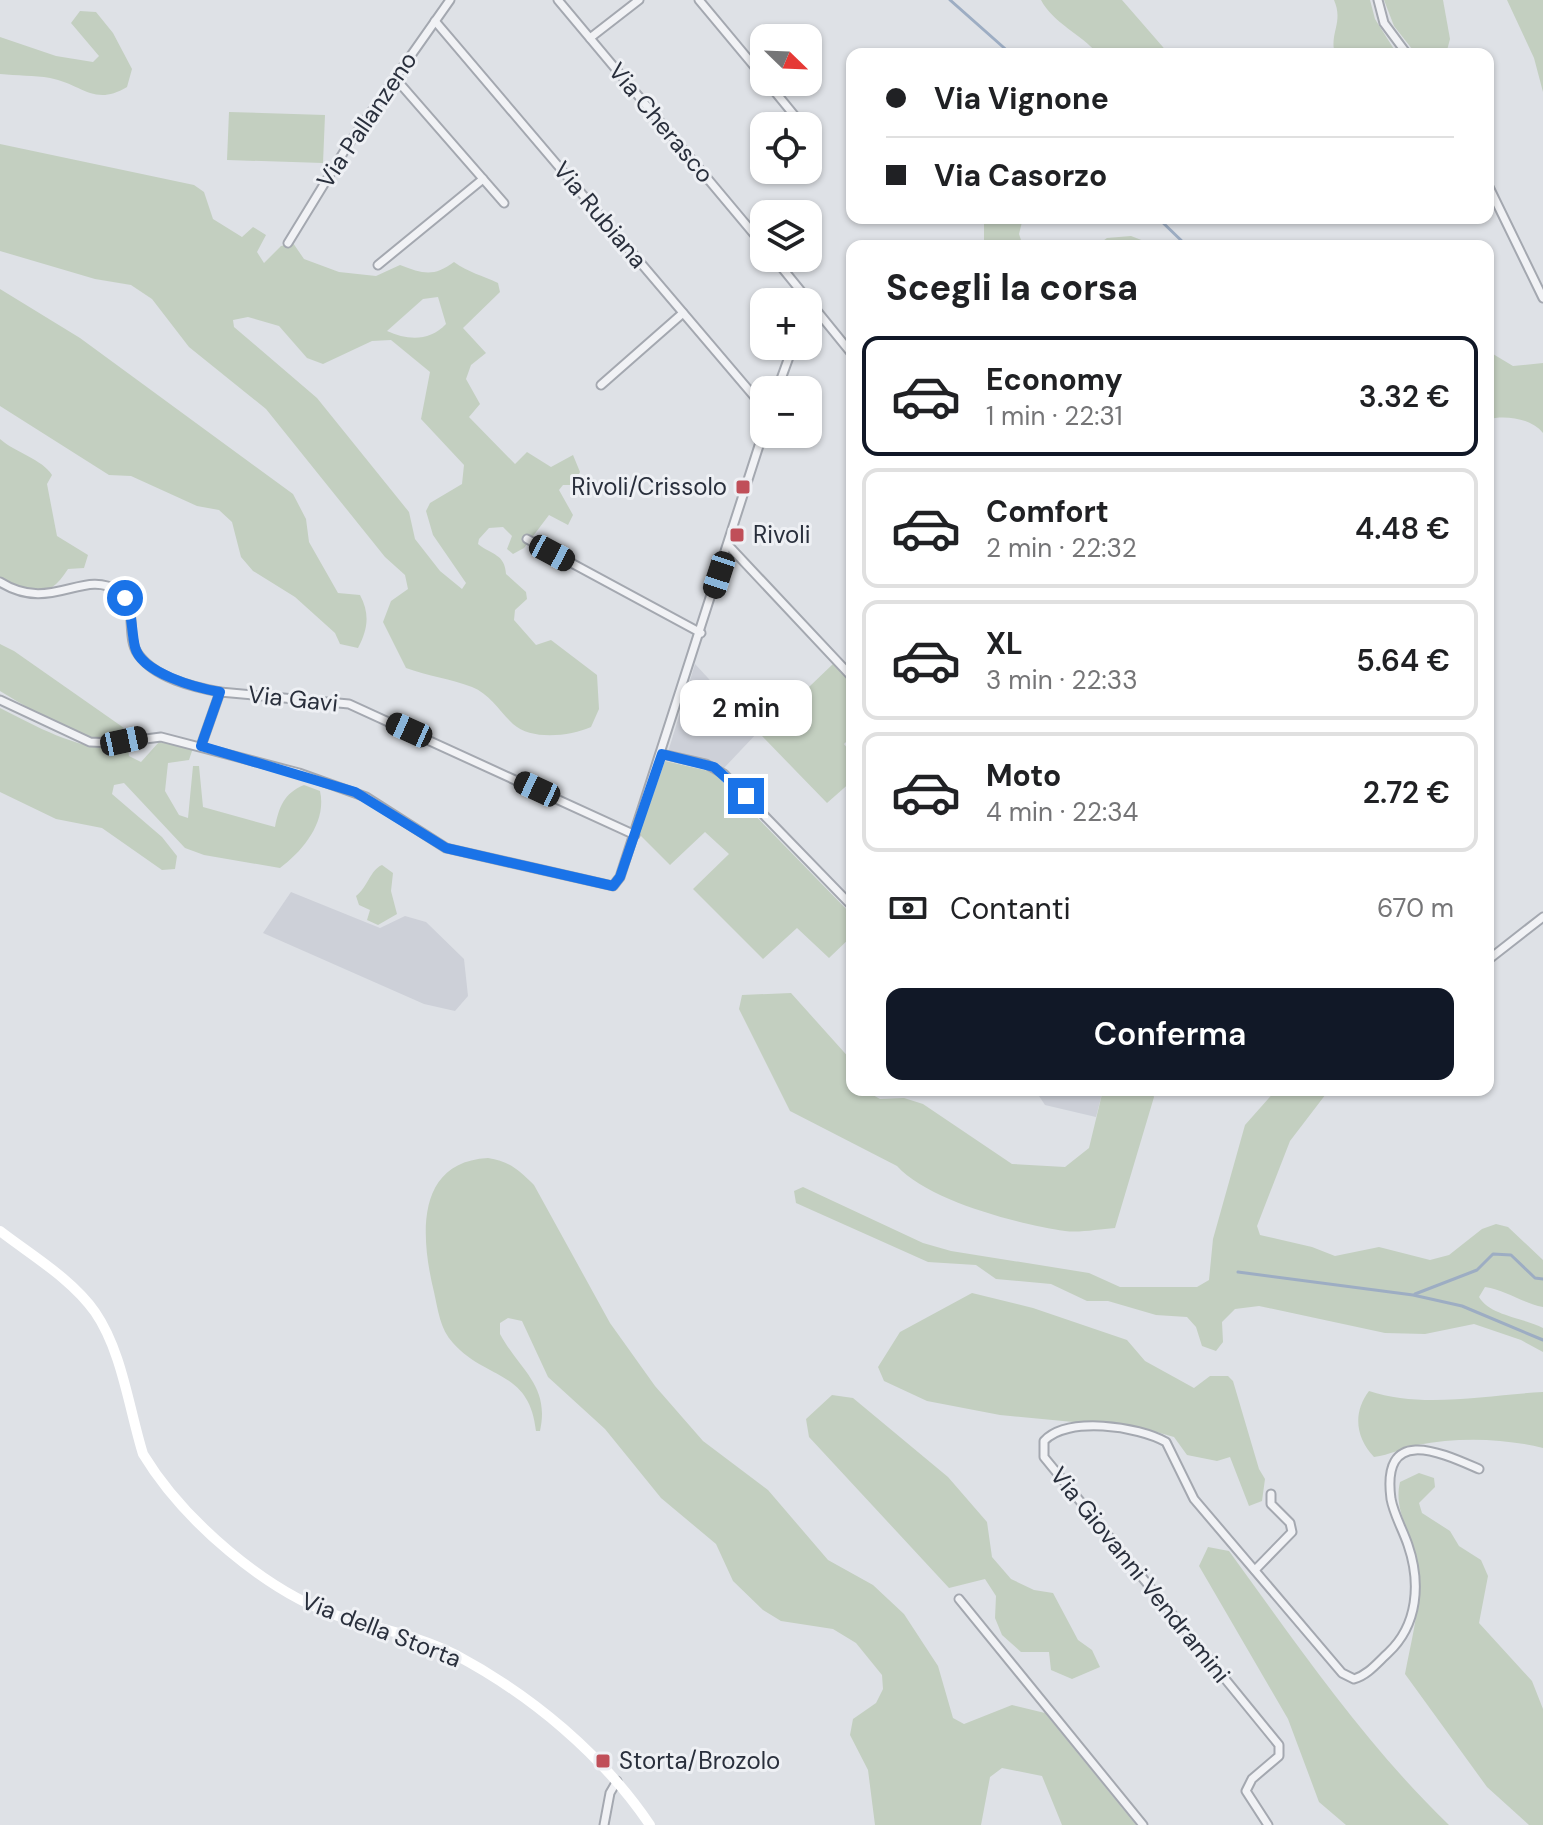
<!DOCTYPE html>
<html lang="it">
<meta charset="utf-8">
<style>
:root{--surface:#fff;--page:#f2f2f2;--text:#202124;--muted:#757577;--line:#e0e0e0;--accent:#111827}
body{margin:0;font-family:"DM Sans",sans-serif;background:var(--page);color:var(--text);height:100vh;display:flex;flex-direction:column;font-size:30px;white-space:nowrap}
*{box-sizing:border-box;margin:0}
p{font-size:26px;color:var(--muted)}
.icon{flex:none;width:44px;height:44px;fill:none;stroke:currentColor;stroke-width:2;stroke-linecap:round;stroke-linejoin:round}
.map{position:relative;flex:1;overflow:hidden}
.details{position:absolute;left:846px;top:240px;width:648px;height:856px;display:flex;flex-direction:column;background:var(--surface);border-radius:16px;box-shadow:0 2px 6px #0004}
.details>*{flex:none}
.top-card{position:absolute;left:846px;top:48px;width:648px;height:176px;border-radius:16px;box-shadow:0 2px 6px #0004;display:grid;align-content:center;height:176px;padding:0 40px;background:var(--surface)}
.needle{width:52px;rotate:113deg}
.buttons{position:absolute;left:750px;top:24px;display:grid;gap:16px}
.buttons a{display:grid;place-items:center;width:72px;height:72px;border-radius:16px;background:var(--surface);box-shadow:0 2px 6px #0004;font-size:40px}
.end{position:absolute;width:36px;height:36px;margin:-18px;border:10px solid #1a73e8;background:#fff;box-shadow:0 0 0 4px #fff}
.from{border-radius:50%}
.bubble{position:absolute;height:56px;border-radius:16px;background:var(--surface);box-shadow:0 2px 6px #0004;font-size:26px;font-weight:600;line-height:56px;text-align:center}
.car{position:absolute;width:24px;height:48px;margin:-24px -12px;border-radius:10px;box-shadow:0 0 6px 2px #0007;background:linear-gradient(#222 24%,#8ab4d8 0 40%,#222 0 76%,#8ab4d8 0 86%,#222 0)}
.top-card b{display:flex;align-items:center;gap:28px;height:76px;font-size:30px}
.top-card b+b{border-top:2px solid var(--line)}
.top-card i{width:20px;height:20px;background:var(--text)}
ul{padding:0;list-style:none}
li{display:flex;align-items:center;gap:24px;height:120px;margin:0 16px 12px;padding:0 24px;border:4px solid var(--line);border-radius:16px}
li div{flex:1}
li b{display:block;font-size:30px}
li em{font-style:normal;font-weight:600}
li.current{border-color:var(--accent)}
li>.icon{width:72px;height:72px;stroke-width:1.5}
h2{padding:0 40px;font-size:36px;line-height:96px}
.pay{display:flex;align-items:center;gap:20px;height:88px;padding:0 40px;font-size:30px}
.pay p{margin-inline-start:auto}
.button{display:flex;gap:16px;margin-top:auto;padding:16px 40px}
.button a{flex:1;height:92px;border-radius:16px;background:var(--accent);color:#fff;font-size:32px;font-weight:600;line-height:92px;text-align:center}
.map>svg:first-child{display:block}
.built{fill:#cdd0d8}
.green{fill:#c3cfc0;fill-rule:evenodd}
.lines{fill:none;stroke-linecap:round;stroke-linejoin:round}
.stream{stroke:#9dadc3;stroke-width:3}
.minor-casing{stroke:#a4a8b0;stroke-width:11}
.minor{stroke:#f1f2f5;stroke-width:7}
.secondary{stroke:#fff;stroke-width:10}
.route{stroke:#1a73e8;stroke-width:10}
.poi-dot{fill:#c04f59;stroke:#eef0f4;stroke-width:3}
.labels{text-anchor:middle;stroke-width:6;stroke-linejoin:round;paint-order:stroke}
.street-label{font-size:24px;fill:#292f3c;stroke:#eef0f4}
.poi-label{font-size:24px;fill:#292f3c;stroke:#eef0f4;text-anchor:start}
</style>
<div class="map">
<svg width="1543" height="1825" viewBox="0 0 1543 1825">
<rect width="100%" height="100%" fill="#dee1e6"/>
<g class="built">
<polygon points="695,664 758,732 724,768 668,752"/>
<polygon points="291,892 380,928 405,916 426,922 464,959 468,996 455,1011 424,1004 263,933"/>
<polygon points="1035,1090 1103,1090 1096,1117 1045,1105"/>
</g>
<g class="green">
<path d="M1041,0H1122L1169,54H1098C1081,34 1053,23 1041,0Z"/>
<path d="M1334,0H1370L1375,19L1397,54H1335C1329,33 1344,23 1334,0Z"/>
<polygon points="1384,0 1443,0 1450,39 1446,54 1416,54 1394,26"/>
<polygon points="1507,0 1543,0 1543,92 1534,58"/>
<path d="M80,11L96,12L113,33L132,69L127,87C94,107 82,84 50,78C34,75 17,76 0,74V37L56,56L93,62L99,56L71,23Z"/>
<polygon points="229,112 325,115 323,163 227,160"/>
<path d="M0,144L194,185L204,192L213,219L242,237L253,227L266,235L257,252L264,263L281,246L293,243L304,259L339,272L376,276L400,265C423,274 434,277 454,262C469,273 482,275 498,283L500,292L463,328L486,353L471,365L466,379L480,404L469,417L515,464L527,452L551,467L573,455L580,472L573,485H563L559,490L573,515L568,525L549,515L524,548L513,554L507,549L512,536L503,527L489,528L479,539L478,544C492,555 505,554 506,574L526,592L527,599L515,610L514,620L536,645L551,640L597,675L599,709L591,727C570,736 532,741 513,724C500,712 490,694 472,687C451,679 428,676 406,668L383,622L391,601L408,589L405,575L385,557L266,409L189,347L152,299L131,285L95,279L0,251ZM438,297L446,324C429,342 407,340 387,331L423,299ZM248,317L279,326L307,358L323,364L372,341L391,340L430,372L421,419L464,465L462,484L430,503L426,511L433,535L466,583L462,589L440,571L415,539L409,512L317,398L234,327L233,320Z"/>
<polygon points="984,218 1023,218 1019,234 1023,246 984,246"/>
<polygon points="1131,236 1157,246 1096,246 1107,238"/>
<path d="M0,289L80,338L293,494L306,519L309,542L338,593L360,595C370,614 368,629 358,648L340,644L335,633L295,597L253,571L241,557L232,522L219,510L197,506L131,476L109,475L0,406Z"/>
<path d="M1488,351L1513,366L1543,363V433C1531,418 1506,415 1488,419Z"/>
<path d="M0,439C16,453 42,459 52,475L47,484L57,536L88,555L84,568L68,569C47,602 31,594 0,579Z"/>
<path d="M0,644L14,651L124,728C117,733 111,739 102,739C77,741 23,704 0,691Z"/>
<polygon points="834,663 852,681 852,736 844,744 852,754 852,781 827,803 760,734"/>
<path d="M0,708C40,728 82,753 128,748L129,756L141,762L159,742L193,748L189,760L168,763L165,791L179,815L188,818L193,766H199L203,807L275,827C279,807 284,793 304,785L320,791C327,822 303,851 280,868L204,855L185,848L124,783L114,785L112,794L162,837L177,856L175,869L162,870L102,828L56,819L0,792Z"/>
<polygon points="665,761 713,772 852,915 852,936 829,958 797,928 763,959 693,889 729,854 705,832 670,865 639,834"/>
<path d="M382,865L393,873L391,891L397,914L378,925L367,920L370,910L359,905L356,896C368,887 370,870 382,865Z"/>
<path d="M791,993L852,1061V1090H864L880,1099L904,1098L923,1104L1012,1164L1065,1167L1089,1148L1103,1090H1152L1154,1097L1115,1228C1099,1229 1080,1233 1065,1231C1018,1224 929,1201 897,1166L790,1111L739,1009L742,995Z"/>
<path d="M1276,1090H1329L1290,1141L1257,1226L1260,1235L1312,1247L1335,1256L1379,1247L1430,1260L1449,1255L1482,1229L1496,1224L1508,1227L1543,1260V1307C1522,1303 1506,1290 1485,1287L1479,1297C1490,1316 1525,1318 1543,1328V1352L1521,1340L1474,1324L1425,1334L1385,1333L1259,1306L1235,1309L1222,1322L1223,1342L1216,1351L1202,1346L1196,1327L1187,1317L1156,1315L1108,1301H1087L1051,1284L996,1279L976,1265L928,1262L796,1203L794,1191L803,1187L923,1243L951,1251L1089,1273L1120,1287H1197L1209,1280L1213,1239L1245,1125Z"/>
<path d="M488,1158C509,1161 519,1170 534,1185L610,1323L655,1386L703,1441L768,1490L828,1560L873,1585L904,1614L938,1666L953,1718L964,1724L1012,1705L1045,1713L1136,1825H1062L1042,1776L1002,1768L990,1777L981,1825H875L868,1770L850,1735L853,1719L876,1703L883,1689L882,1675L856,1643L833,1629L781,1621L763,1610L733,1581L716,1544L661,1498L605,1429L548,1377L522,1321L508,1318L500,1323V1334C520,1371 550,1385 540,1431H536C529,1369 487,1381 453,1343C440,1329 438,1310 434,1292C421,1239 414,1162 488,1158Z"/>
<polygon points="972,1293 1033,1308 1127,1340 1145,1361 1194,1388 1210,1376 1228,1376 1233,1381 1259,1469 1265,1479 1262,1501 1249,1506 1230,1457 1217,1461 1187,1455 1174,1437 1146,1429 1000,1415 927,1401 884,1381 878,1367 900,1332"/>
<path d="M1369,1391C1422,1409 1488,1395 1543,1392V1448C1503,1438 1458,1437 1417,1445C1402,1448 1390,1455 1374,1457C1355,1437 1353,1412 1369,1391Z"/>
<polygon points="832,1395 853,1398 948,1477 987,1522 992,1557 1011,1579 1034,1590 1053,1593 1078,1640 1092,1650 1100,1667 1072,1679 1051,1670 1049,1652 1021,1652 1002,1635 995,1618 996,1596 985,1579 949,1588 809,1437 806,1419"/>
<path d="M1419,1473L1434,1478L1435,1487L1419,1503L1422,1513L1450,1531L1459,1546L1481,1560L1488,1576L1479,1623L1532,1681L1543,1709V1825H1529L1487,1787L1405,1674C1412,1637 1423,1598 1417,1561C1412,1532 1393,1512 1400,1482Z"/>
<path d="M1208,1547L1229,1551C1298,1646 1364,1743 1449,1825H1346L1319,1802L1288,1719L1199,1566Z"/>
</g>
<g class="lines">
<g class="stream">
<polyline points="950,0 1011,54"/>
<polyline points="1158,218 1187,246"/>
<polyline points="1238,1272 1413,1295 1462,1306 1543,1340"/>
<polyline points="1415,1294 1477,1270 1493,1254 1511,1255 1535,1278 1543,1279"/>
</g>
<g class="minor-casing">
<g id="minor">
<polyline points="558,0 764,246"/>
<polyline points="699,0 764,78"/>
<polyline points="1378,0 1384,23 1407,54"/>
<polyline points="435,21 764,408"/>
<polyline points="590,38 639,0"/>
<polyline points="395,78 504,203"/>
<polyline points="767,82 803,126"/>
<polyline points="808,132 809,132"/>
<polyline points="1488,185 1543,298"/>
<polyline points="288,243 348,145 450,0"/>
<polyline points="774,258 852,354"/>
<polyline points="378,265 483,179"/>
<polyline points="601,385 683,313"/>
<polyline points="777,390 793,346"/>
<polyline points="527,539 701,633"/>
<polyline points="729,546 852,677"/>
<path d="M0,582C51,614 83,568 118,591C139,605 125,636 138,654C155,678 193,687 220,692"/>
<polyline points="0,700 90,742 114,743 161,737 299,773 366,797 446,848 613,886 620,877 764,430"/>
<polyline points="201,746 220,692 349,704 635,835"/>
<polyline points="662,754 706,764 724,774 852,906"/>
<polyline points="1488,960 1543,917"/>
<polyline points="1255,1570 1292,1532 1290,1523 1271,1504 1271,1494"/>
<polyline points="959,1599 1143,1825"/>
<polyline points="604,1825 610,1793 617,1781"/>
<path d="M1268,1825L1246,1791L1252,1779L1279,1756V1745L1044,1457V1441C1067,1416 1138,1426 1166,1442L1194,1499L1342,1673L1354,1679C1368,1675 1378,1662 1388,1653C1418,1625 1421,1583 1408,1545C1403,1530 1394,1515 1391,1499C1381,1424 1442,1453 1479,1469"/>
</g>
</g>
<use href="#minor" class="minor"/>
<path class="secondary" d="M0,1231C31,1255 72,1279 95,1312C122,1351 129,1409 143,1454C183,1520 267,1593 341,1617C380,1629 419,1636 456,1655C531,1695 602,1754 650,1825"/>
</g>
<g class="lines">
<path class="route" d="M125,598C133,613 131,630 135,647C141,673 197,688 220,692L201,746L355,792L446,848L613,886L620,877L662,754L714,767L746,796"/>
</g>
<g class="poi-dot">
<rect x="735" y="479" width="16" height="16" rx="4"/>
<rect x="729" y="527" width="16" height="16" rx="4"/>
<rect x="595" y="1753" width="16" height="16" rx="4"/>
</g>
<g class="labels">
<g class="street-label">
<text transform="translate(367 120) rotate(-56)" y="8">Via Pallanzeno</text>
<text transform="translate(661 123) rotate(50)" y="8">Via Cherasco</text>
<text transform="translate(600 215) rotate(50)" y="8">Via Rubiana</text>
<text transform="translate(293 699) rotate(6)" y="8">Via Gavi</text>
<text transform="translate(1140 1575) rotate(51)" y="8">Via Giovanni Vendramini</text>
<text transform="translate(381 1630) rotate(21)" y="8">Via della Storta</text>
</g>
<g class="poi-label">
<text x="727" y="495" text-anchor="end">Rivoli/Crissolo</text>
<text x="753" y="543">Rivoli</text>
<text x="619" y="1769">Storta/Brozolo</text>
</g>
</g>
</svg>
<div class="buttons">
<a><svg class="needle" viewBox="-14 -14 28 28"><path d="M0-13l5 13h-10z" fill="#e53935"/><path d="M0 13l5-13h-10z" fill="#757577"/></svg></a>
<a><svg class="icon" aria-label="locate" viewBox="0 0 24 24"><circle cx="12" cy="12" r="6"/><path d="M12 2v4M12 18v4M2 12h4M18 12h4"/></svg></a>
<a><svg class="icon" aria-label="layers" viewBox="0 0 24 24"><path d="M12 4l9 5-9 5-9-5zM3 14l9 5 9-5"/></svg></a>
<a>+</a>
<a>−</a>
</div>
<i class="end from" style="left:125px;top:598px"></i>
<i class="end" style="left:746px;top:796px"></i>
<div class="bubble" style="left:680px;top:680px;width:132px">2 min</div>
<i class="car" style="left:552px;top:553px;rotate:118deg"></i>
<i class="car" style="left:719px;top:575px;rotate:198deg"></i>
<i class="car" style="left:409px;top:730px;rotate:294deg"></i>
<i class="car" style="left:124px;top:741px;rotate:78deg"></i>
<i class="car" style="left:537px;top:789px;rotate:295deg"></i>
<div class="top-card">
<b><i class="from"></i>Via Vignone</b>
<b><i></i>Via Casorzo</b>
</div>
<section class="details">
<h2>Scegli la corsa</h2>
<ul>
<li class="current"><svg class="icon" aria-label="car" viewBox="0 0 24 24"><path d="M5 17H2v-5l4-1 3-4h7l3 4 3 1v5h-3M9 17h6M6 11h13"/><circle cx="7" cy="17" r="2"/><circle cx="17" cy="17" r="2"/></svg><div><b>Economy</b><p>1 min · 22:31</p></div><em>3.32 €</em></li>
<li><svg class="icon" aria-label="car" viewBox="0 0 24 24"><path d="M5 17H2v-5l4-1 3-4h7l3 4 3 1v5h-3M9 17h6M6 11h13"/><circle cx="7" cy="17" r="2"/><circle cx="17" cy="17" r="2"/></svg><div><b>Comfort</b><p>2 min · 22:32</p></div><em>4.48 €</em></li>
<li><svg class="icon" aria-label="car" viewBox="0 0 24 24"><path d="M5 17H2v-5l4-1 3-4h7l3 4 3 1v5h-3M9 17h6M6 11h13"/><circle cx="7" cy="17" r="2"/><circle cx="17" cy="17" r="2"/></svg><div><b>XL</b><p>3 min · 22:33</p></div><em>5.64 €</em></li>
<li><svg class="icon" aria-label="car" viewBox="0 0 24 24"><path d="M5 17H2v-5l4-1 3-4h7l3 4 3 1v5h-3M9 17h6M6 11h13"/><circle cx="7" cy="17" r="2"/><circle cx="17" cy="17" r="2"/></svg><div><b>Moto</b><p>4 min · 22:34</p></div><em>2.72 €</em></li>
</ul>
<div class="pay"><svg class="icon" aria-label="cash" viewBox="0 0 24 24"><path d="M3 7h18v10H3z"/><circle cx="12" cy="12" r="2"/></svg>Contanti<p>670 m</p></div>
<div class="button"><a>Conferma</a></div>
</section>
</div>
